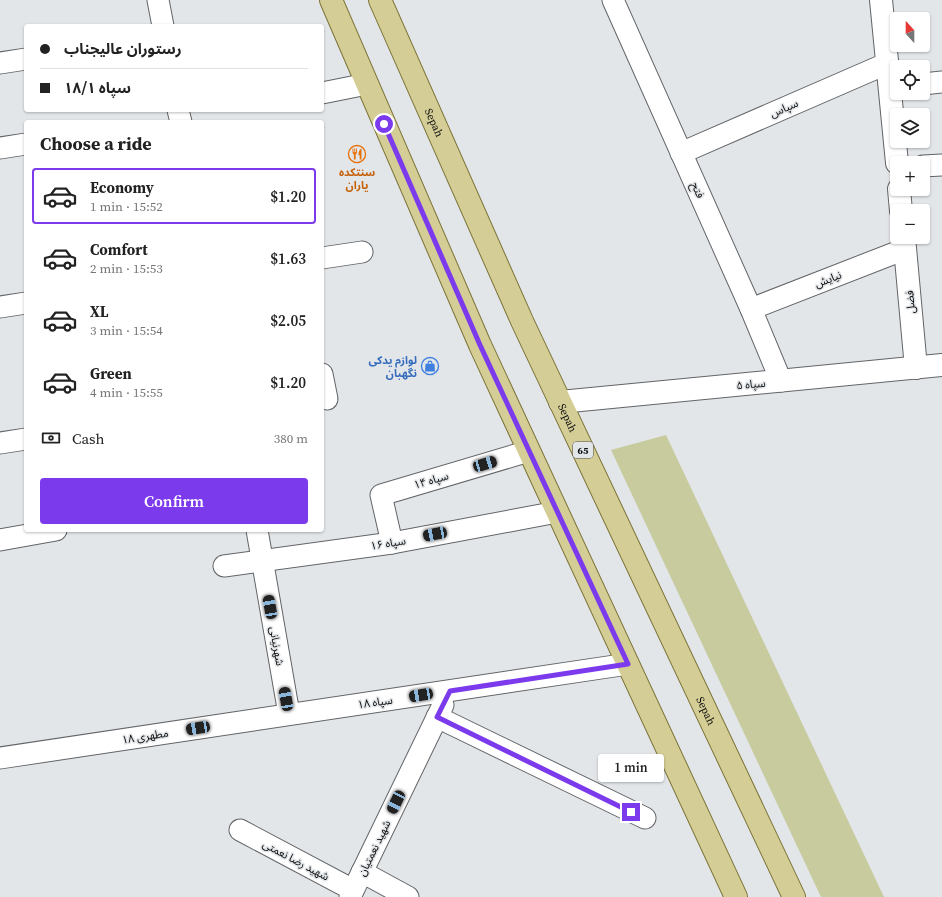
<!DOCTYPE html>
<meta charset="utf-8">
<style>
:root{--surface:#fff;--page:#f2f2f2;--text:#222;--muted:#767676;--line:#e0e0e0;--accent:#7c3aed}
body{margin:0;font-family:"Source Serif 4","Noto Sans Arabic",serif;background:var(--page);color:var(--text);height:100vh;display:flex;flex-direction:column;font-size:15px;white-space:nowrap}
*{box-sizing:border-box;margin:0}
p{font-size:13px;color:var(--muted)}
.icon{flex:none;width:22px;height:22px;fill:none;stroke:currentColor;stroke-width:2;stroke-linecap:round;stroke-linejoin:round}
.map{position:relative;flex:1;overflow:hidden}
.sheet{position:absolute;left:24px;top:120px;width:300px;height:412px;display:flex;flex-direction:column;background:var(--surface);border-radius:4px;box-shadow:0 1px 3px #0004}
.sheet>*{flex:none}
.banner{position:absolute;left:24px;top:24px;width:300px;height:88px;border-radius:4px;box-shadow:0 1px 3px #0004;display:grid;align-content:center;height:88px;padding:0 16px;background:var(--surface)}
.needle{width:26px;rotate:339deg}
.buttons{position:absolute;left:890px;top:12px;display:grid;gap:8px}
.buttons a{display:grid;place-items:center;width:40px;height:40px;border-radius:4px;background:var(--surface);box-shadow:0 1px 3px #0004;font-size:20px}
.end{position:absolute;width:18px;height:18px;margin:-9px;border:5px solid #7c3aed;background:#fff;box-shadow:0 0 0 2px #fff}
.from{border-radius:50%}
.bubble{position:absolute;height:28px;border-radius:4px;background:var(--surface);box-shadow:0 1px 3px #0004;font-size:13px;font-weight:600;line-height:28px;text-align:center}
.car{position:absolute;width:12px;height:24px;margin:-12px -6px;border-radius:5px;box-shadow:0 0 3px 1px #0007;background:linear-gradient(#222 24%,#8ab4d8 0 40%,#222 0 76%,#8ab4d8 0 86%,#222 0)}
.banner b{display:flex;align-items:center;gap:14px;height:38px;font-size:15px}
.banner b+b{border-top:1px solid var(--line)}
.banner i{width:10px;height:10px;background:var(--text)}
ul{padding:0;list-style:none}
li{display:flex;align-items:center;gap:12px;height:56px;margin:0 8px 6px;padding:0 8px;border:2px solid transparent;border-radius:4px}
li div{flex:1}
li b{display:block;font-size:15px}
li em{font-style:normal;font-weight:600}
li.current{border-color:var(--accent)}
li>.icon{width:36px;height:36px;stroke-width:1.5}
h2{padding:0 16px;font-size:18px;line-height:48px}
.pay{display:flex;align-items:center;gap:10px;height:44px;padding:0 16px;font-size:15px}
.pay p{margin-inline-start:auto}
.action{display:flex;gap:8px;margin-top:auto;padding:8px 16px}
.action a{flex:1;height:46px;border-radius:4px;background:var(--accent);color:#fff;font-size:16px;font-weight:600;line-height:46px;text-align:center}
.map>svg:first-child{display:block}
.green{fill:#c7cb9e}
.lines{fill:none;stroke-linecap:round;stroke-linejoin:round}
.minor-casing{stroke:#626467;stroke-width:23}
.tertiary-casing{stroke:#626467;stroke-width:24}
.primary-casing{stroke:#7b7337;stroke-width:24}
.minor{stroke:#fff;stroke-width:21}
.tertiary{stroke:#fff;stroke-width:22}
.primary{stroke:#d4cd95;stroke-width:22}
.route{stroke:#7c3aed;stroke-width:5}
.labels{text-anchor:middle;stroke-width:3;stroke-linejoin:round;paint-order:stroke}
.shield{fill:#e3e6e9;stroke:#4c4d4f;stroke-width:1}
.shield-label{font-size:10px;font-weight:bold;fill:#0b0c0d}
.street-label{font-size:11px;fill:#0b0c0d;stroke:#e3e6e9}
.food-label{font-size:11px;font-weight:bold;fill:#c56008;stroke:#e3e6e9}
.shop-label{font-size:11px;font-weight:bold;fill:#366cbe;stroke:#e3e6e9;text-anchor:end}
</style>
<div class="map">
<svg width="942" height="897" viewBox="0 0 942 897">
<rect width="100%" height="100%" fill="#e3e6e9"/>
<polygon class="green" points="666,435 884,897 821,897 611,450"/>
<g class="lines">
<g class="minor-casing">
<g id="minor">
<polyline points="158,0 163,26"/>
<polyline points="613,0 751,309 781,381"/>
<polyline points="0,63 26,59"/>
<polyline points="923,84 942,82"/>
<polyline points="322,93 367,84"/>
<polyline points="178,110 181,122"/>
<polyline points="0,148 26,144"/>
<polyline points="681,153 888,63"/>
<polyline points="923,166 942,165"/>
<polyline points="322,258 362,252"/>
<polyline points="0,307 26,303"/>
<polyline points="751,309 905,249"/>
<polyline points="322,374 327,399"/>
<polyline points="0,443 26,439"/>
<polyline points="257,530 289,714"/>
<polyline points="0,540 56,530"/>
<polyline points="392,543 381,495 529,451"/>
<polyline points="224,566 392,543 557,512"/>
<polyline points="437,717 645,818"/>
<polyline points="0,758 628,664"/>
<polyline points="240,830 353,890"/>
<polyline points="362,872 408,897"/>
<polyline points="350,897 443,705"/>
</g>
</g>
<g class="tertiary-casing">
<g id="tertiary">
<polyline points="881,0 897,163"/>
<polyline points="899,189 901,211"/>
<polyline points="904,237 916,368"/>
<polyline points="560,402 942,365"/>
</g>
</g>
<g class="primary-casing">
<g id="primary">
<polyline points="331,0 480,345 736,897"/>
<path id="s1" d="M380,0L522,321L794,897"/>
</g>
</g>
<use href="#minor" class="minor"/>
<use href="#tertiary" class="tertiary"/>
<use href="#primary" class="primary"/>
</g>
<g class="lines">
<polyline class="route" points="384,124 480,345 628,664 450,691 437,717 631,812"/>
</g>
<defs>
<g id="restaurant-ring" transform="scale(0.9)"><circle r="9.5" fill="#e3e6e9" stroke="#e8710a" stroke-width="1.5"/><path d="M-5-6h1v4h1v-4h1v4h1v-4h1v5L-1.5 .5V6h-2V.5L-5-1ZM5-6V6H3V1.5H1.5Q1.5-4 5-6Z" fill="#e8710a"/></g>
<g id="shop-ring" transform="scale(0.9)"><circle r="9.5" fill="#e3e6e9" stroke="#3f7fe0" stroke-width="1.5"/><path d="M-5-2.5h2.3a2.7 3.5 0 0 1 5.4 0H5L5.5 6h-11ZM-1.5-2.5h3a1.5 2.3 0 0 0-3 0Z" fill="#3f7fe0"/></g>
</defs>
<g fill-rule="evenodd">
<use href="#restaurant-ring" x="357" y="154"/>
<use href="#shop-ring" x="430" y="366"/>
</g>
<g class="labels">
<rect class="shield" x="573" y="442" width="20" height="16" rx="3"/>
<g class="shield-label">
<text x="583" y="454">65</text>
</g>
<g class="street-label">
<text transform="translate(784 108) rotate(-23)" y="4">سپاس</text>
<text dy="4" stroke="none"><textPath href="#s1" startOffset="134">Sepah</textPath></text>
<text transform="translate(698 190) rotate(66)" y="4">فتح</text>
<text transform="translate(828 279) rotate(-21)" y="4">نیایش</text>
<text transform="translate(910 302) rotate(-95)" y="4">فضل</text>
<text transform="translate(751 384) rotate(-5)" y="4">سپاه ۵</text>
<text dy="4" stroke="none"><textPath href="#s1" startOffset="458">Sepah</textPath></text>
<text transform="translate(431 480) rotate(-16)" y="4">سپاه ۱۴</text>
<text transform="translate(388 543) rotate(-9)" y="4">سپاه ۱۶</text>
<text transform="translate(277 646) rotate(80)" y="4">شهرنیانی</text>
<text transform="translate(375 702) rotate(-8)" y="4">سپاه ۱۸</text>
<text dy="4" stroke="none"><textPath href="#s1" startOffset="782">Sepah</textPath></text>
<text transform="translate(145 736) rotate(-9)" y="4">مطهری ۱۸</text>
<text transform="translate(374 848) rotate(-64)" y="4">شهید نعمتیان</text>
<text transform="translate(296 860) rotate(28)" y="4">شهید رضا نعمتی</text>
</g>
<g class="food-label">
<text x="357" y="176">سنتکده<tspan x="357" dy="13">یاران</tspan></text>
</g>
<g class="shop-label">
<text x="417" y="364">لوازم یدکی<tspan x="417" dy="13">نگهبان</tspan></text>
</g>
</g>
</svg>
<div class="buttons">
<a><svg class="needle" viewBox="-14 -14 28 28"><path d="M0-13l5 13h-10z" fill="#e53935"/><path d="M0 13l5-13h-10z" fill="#767676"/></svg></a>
<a><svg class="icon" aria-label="locate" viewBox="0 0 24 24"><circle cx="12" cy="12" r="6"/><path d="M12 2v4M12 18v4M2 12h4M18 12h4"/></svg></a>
<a><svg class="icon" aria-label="layers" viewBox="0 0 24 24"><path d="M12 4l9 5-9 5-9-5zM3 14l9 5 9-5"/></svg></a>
<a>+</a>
<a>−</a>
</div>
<i class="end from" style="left:384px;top:124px"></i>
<i class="end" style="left:631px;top:812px"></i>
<div class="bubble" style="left:598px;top:754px;width:66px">1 min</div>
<i class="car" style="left:485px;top:464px;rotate:74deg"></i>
<i class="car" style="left:435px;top:534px;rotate:259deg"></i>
<i class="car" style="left:270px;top:607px;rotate:350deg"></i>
<i class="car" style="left:421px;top:695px;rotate:261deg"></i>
<i class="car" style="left:286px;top:699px;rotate:350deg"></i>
<i class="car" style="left:198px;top:728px;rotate:261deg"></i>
<i class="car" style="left:396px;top:802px;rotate:206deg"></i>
<div class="banner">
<b><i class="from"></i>رستوران عالیجناب</b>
<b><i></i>سپاه ۱۸/۱</b>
</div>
<section class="sheet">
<h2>Choose a ride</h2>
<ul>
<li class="current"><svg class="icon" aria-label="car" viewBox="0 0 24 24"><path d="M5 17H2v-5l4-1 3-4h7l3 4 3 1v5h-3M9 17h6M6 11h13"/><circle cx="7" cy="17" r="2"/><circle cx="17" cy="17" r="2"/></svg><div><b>Economy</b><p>1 min · 15:52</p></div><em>$1.20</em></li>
<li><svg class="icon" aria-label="car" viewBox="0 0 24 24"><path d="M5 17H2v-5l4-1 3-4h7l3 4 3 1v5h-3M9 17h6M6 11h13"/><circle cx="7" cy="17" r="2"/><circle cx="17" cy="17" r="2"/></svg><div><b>Comfort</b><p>2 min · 15:53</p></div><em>$1.63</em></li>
<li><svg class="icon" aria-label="car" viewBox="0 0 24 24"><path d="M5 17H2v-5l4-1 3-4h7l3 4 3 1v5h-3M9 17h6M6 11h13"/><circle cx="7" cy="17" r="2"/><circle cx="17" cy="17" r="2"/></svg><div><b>XL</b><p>3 min · 15:54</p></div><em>$2.05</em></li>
<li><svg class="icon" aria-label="car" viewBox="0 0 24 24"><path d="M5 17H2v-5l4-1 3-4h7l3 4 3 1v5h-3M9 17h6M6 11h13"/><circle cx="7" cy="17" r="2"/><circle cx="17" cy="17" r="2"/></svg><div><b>Green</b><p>4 min · 15:55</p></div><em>$1.20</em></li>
</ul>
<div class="pay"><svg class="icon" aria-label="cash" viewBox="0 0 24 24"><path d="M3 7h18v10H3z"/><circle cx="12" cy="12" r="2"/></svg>Cash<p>380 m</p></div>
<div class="action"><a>Confirm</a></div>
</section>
</div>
